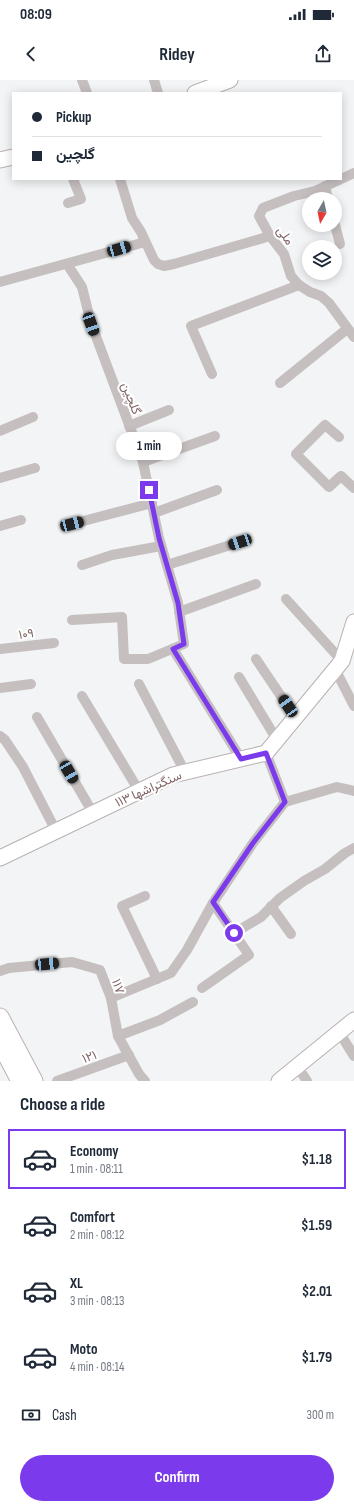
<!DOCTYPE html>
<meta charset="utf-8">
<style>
:root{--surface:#fff;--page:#f2f2f3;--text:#1f2937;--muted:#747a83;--line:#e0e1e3;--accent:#7c3aed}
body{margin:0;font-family:"Sofia Sans Condensed",Vazirmatn,sans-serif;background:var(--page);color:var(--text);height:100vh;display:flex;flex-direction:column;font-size:15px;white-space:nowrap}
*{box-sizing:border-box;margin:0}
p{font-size:13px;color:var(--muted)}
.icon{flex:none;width:22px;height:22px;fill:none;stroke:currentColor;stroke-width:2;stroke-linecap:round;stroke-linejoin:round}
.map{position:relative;height:1001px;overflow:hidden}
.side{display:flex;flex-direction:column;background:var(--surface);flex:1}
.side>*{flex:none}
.top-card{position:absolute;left:12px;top:12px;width:330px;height:88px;border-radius:0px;box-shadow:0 2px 10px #0003;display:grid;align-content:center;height:88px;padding:0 20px;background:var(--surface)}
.needle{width:26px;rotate:189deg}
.buttons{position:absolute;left:302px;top:112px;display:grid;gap:8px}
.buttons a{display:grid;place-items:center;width:40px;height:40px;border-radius:50%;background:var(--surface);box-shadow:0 2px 10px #0003;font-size:20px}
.end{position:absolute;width:18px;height:18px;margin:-9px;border:5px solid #7c3aed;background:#fff;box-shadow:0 0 0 2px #fff}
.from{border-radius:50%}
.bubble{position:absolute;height:28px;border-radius:14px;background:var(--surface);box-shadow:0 2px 10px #0003;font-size:13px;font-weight:700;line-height:28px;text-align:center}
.car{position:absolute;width:12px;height:24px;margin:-12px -6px;border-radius:5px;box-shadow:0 0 3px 1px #0007;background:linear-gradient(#222 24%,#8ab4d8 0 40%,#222 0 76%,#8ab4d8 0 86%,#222 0)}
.top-card b{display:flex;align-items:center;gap:14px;height:38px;font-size:15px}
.top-card b+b{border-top:1px solid var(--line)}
.top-card i{width:10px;height:10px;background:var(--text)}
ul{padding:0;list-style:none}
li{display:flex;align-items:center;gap:12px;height:60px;margin:0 8px 6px;padding:0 12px;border:2px solid transparent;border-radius:0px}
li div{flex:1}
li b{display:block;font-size:15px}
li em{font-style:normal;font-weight:700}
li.on{border-color:var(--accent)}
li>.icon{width:36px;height:36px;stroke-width:1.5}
h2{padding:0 20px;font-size:18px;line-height:48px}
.pay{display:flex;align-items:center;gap:10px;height:44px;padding:0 20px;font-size:15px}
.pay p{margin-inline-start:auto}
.primary-button{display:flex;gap:8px;margin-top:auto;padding:8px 20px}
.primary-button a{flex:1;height:46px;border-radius:24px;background:var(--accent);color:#fff;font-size:16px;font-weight:700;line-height:46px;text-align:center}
.status{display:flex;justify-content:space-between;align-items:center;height:28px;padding:0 20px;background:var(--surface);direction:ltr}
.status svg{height:11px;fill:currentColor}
header{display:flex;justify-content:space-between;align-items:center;height:52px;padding:0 20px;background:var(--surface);font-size:18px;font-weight:700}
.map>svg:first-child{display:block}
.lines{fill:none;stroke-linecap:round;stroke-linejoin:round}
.secondary-casing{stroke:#bbb1b1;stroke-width:17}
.primary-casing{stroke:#bab2b2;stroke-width:19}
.street{stroke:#c6bfbf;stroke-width:10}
.secondary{stroke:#fff;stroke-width:15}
.primary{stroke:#fff;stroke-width:17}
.route{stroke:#7c3aed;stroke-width:5}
.labels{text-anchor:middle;stroke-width:4;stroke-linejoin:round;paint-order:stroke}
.street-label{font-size:13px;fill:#826566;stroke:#fff}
</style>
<div class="status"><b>08:09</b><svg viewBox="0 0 49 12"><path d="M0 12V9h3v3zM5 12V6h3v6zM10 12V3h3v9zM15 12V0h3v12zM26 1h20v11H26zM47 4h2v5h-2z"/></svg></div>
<header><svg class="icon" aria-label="back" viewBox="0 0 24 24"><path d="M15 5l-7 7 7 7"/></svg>Ridey<svg class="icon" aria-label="share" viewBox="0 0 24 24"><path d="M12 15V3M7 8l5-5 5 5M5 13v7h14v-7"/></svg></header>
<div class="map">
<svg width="354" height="1001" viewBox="0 0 354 1001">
<rect width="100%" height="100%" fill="#f2f4f5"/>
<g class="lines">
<g class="secondary-casing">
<g id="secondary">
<polyline points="195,13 230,0"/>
<polyline points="0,80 13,77"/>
<polyline points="0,778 173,695 266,673 342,581 354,542"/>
<polyline points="279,1001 354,940"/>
</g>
</g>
<g class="primary-casing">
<g id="primary">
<polyline points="0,937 34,1001"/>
<polyline points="0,963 20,1001"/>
</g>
</g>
<g class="street">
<polyline points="82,0 87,13"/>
<polyline points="154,0 158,13"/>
<polyline points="354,93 315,111 294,116 263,128 259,136 270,156 284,174 291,196 299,205 310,212 321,216 329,223 354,257"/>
<polyline points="120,99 132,138 141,152 154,180 158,184 164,186 174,184 270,156"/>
<polyline points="325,106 328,119"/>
<polyline points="68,123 81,119 73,99"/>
<polyline points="335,145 340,164"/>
<polyline points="67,184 82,207 91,243 143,382 159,458 178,523 184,564 148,579 124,579 122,537 72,540"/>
<polyline points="0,202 145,162"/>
<polyline points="212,294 191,246 299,205"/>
<polyline points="280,303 347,249"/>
<polyline points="129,346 169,330"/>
<polyline points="0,351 33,337"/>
<polyline points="339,357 325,345 296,374 329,407 341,396 354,408"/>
<polyline points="143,382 215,356"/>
<polyline points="0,398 35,388"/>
<polyline points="154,433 217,410"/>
<polyline points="72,444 152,423"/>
<polyline points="0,446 21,440"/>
<polyline points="82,485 112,475 161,466"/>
<polyline points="167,485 240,462"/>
<polyline points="286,519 342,581"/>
<polyline points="179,532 256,504"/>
<polyline points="0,569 54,563"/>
<polyline points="173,569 241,679"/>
<polyline points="256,579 295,637"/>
<polyline points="335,589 354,626"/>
<polyline points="239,597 277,660"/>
<polyline points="139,604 185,692"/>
<polyline points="0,608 31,604"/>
<polyline points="82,616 139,711"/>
<polyline points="37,637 93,733"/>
<polyline points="0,656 5,660 23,687 56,751"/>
<polyline points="266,673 285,722"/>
<polyline points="145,816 122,826 157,899"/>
<polyline points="271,826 291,854"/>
<polyline points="234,853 261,837 280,818 304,801 325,789 345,773 354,768"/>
<polyline points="0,891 9,888 72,882 100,890 111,918 118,956 139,994 145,1001"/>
<polyline points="202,908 249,875 213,823"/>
<polyline points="111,918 171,893 187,870 213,823 253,763 285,722 337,707 354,711"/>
<polyline points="339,952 354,976"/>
<polyline points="118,956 160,940 193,922"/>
<polyline points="297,986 307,1001"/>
<polyline points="57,1001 129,975"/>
</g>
<use href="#secondary" class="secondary"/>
<use href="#primary" class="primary"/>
</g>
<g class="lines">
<polyline class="route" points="149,410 159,458 178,523 184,564 173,569 241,679 266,673 285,722 253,763 213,822 234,853"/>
</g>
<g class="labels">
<g class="street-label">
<text transform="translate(286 155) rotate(55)" y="5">ملی</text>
<text transform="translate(132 318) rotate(69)" y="5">گلچین</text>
<text transform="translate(26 553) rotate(-7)" y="5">۱۰۹</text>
<text transform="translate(148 708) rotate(-24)" y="5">سنگتراشها ۱۱۳</text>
<text transform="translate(119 906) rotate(71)" y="5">۱۱۷</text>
<text transform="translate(89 976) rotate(-20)" y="5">۱۲۱</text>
</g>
</g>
</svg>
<div class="buttons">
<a><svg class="needle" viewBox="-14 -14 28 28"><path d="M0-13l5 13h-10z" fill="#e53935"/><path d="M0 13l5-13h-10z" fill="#747a83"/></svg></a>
<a><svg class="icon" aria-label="layers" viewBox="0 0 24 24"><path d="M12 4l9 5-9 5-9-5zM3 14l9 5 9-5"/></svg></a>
</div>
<i class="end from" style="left:234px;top:853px"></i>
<i class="end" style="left:149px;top:410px"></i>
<div class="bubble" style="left:116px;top:352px;width:66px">1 min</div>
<i class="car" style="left:119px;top:169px;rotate:74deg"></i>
<i class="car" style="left:91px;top:244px;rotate:160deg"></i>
<i class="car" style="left:72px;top:444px;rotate:75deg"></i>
<i class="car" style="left:240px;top:462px;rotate:252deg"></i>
<i class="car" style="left:288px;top:626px;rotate:326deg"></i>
<i class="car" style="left:69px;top:692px;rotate:150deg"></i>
<i class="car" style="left:47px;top:884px;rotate:85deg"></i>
<div class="top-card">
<b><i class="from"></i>Pickup</b>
<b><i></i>گلچین</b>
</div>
</div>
<section class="side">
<h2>Choose a ride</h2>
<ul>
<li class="on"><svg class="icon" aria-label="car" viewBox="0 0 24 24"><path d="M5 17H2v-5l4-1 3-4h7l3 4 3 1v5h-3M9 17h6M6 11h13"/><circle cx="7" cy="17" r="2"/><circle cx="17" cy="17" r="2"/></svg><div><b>Economy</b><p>1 min · 08:11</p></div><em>$1.18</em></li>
<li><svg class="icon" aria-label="car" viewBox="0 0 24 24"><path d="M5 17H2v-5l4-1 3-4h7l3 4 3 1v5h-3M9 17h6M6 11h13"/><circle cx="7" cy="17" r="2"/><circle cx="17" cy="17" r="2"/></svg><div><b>Comfort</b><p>2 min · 08:12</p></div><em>$1.59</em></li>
<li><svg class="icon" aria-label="car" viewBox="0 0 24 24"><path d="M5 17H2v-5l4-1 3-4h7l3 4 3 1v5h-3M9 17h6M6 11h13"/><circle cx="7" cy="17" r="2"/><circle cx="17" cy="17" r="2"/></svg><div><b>XL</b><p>3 min · 08:13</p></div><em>$2.01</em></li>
<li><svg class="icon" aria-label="car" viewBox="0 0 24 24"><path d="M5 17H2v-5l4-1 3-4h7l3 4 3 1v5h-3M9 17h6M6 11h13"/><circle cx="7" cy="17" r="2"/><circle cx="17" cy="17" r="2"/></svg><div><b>Moto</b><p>4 min · 08:14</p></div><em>$1.79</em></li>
</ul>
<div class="pay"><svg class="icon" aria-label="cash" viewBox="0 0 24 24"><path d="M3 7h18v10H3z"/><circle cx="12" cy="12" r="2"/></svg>Cash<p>300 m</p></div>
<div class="primary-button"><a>Confirm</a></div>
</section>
